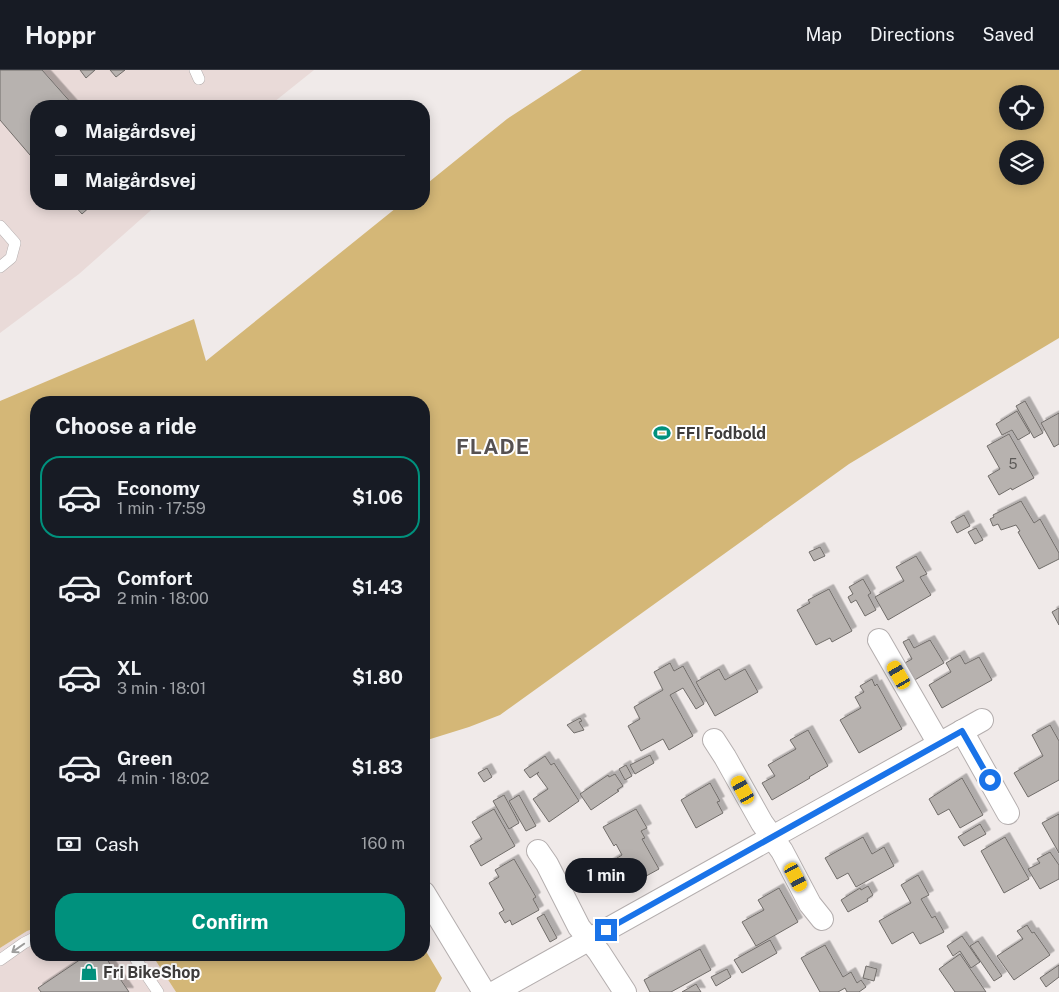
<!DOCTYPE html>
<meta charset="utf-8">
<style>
:root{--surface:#171b24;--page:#20242c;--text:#f1f3f6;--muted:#9ea1a6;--line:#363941;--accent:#00917d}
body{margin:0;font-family:"Public Sans",sans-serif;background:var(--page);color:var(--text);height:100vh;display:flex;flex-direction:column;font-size:19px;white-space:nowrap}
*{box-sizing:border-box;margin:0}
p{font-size:16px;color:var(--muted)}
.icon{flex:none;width:28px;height:28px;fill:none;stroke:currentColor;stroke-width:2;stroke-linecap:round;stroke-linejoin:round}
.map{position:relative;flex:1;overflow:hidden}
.drawer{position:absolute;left:30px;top:326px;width:400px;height:565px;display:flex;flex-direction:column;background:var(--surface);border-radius:20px;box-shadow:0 2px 12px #0003}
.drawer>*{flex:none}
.hud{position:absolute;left:30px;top:30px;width:400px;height:110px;border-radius:20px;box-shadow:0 2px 12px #0003;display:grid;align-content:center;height:110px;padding:0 25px;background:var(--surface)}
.tools{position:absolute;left:999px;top:15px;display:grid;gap:10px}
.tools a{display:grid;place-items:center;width:45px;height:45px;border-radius:50%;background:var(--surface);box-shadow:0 2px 12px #0003;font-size:25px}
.end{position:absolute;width:22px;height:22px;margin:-11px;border:6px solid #1a73e8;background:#fff;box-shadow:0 0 0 2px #fff}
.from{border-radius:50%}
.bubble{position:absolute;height:35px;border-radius:18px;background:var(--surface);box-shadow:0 2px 12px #0003;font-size:16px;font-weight:700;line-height:35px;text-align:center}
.car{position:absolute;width:15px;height:30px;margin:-15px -8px;border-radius:6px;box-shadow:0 0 4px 1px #0007;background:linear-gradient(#f5c518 24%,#345 0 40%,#f5c518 0 76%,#345 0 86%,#f5c518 0)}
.hud b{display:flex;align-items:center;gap:18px;height:48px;font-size:19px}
.hud b+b{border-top:1px solid var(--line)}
.hud i{width:12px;height:12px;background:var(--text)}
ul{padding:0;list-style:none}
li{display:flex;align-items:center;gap:15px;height:82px;margin:0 10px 8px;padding:0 15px;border:2px solid transparent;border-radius:20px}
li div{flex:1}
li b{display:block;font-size:19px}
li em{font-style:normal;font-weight:700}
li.selected{border-color:var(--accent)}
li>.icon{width:45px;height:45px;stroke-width:1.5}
h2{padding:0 25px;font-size:22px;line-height:60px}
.pay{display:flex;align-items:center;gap:12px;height:55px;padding:0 25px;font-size:19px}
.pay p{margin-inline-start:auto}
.action{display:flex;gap:10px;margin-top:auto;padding:10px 25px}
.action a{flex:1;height:58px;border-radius:20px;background:var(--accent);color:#fff;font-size:20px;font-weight:700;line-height:58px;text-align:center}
header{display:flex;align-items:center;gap:30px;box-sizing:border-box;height:70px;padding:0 25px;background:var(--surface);border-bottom:1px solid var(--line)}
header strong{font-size:24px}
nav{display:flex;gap:28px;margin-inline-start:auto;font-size:18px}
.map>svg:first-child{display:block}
.built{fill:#e9dad8}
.green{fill:#d4b777;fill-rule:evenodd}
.building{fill:#b7b2af;stroke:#716d6a;filter:url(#shadow)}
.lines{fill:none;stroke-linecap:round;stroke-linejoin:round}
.service-casing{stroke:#b4aeae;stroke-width:12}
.minor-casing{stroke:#b4aeae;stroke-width:24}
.service{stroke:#fff;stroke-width:11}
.minor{stroke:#fff;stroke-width:22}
.oneway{stroke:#9e9e9d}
.route{stroke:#1a73e8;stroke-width:6}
.labels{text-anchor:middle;stroke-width:4;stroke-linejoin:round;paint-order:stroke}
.number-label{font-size:14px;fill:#5c5a58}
.poi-label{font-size:16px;font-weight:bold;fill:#3e3c3b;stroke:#fff;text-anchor:start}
.district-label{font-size:21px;font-weight:bold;letter-spacing:1px;fill:#565151;stroke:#fff}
</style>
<header>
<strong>Hoppr</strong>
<nav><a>Map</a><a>Directions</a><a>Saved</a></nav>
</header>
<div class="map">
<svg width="1059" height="922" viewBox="0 0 1059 922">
<defs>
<filter id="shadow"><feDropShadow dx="4.5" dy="-4.5" stdDeviation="0" flood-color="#0004"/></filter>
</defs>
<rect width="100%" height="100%" fill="#f0eae9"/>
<g class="built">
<polygon points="0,0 314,0 269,36 36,36 36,134 158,134 79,204 0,263"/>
<polygon points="36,858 36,885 152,885 176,922 0,922 0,878 27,861"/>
</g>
<g class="green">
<path d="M582,0H1059V268L849,394L500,645L469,657L424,671V332H36V858L27,861L0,878V331L194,249L206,291L401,134H424V116L507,49ZM1008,24H1035V51H1008ZM1008,79H1035V106H1008Z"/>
<polygon points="424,878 442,908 435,922 176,922 152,885 424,885"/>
</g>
<g class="building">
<polygon points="0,0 42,0 74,36 36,36 36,92 0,50"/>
<polygon points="80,0 95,0 86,8"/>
<polygon points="110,0 125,0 116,7"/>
<polygon points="73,134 93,134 82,144"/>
<polygon points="1025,331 1043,363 1034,368 1016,336"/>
<polygon points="1017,341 1030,363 1018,370 1012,360 1002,365 996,354"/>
<polygon points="1059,343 1059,374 1054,377 1041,353"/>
<polygon points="1009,364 1034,408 1012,420 1011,418 999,425 988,406 1000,399 987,376"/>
<polygon points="1021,431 1034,453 1040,449 1059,483 1059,489 1039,499 1018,462 1020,461 1016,455 1001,460 998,454 993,456 990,449 994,447 993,445"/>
<polygon points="964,445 970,456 957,463 951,452"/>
<polygon points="976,458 983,470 975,474 968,462"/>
<polygon points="820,477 825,486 814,491 809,482"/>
<polygon points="916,486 927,504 920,507 931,525 888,550 875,527 904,511 896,497"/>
<polygon points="863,509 871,523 868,525 876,540 865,546 856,530 851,533 848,527 853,524 849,517"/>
<polygon points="829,519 852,561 832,572 830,568 816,575 797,540 810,533 808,530"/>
<polygon points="1059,538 1059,555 1052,542"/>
<polygon points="909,569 914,578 930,570 944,593 913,611 903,594 912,589 903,572"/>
<polygon points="960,585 965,594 979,587 992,610 942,638 929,615 951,602 946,593"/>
<polygon points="670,593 674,601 683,596 704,634 696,639 683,618 670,625 693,666 669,680 663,669 641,681 628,656 640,649 634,637 663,620 654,602"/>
<polygon points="719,599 725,610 745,599 758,622 715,646 696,612"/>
<polygon points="872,609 875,616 877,614 902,659 859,683 840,650 861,638 855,627 864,622 860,616"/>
<polygon points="580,648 582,651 579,652 584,660 574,663 567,655"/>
<polygon points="1050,655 1059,671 1059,710 1028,727 1014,703 1043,686 1032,665"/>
<polygon points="808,660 828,696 809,707 810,708 772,730 762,713 775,706 768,695 796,679 790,670"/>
<polygon points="650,685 654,693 635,704 630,695"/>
<polygon points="545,686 551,695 554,693 579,731 549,752 533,729 548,719 537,704 539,702 530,708 524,700"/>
<polygon points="626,695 632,706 625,710 619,699"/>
<polygon points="487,698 492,707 484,712 478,703"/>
<polygon points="615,704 623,716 617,720 619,721 591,740 580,724 608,705 609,707"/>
<polygon points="962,708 983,745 960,758 949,739 938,745 929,729"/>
<polygon points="710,713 720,731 717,732 723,743 696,758 681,730"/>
<polygon points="504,725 519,753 509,759 493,731"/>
<polygon points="519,725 536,756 526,761 509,731"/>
<polygon points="494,739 515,776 481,796 470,776 482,769 472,752"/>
<polygon points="636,739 647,758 641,761 645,768 642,769 659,799 637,811 634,806 618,814 607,794 622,785 616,774 614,776 603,757"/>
<polygon points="1059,744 1059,783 1042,753"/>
<polygon points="980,754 986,764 964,776 958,767"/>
<polygon points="863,767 872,784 884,777 894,796 856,817 848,803 837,809 825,788"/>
<polygon points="1005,767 1029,809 1004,823 981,781"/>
<polygon points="1050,782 1059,795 1059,809 1040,819 1028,799 1040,793 1037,789"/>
<polygon points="514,789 536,827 533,829 539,840 512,855 510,850 505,853 499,843 504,840 489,813 499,807 495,800"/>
<polygon points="918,805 929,825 921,829 932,848 935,846 944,862 920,874 913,862 892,874 879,851 911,833 901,815"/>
<polygon points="868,816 873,825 867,829 868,831 848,842 841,830 860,818 861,820"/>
<polygon points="779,818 798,852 756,876 742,852 764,840 758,830"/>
<polygon points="544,844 557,868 550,872 537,848"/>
<polygon points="1027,855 1032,863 1034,862 1050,885 1014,910 997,886 1023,869 1017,861"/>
<polygon points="962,866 980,892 971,898 960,881 953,886 947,876"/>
<polygon points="770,870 777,883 742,903 734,890"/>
<polygon points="978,871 1002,906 994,911 970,876"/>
<polygon points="825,875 843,907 851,902 857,913 861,910 866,917 859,922 847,922 845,918 838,922 820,922 801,888"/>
<polygon points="700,879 711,900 671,922 650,922 644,910"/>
<polygon points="960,884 986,922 955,922 939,899"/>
<polygon points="87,885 104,885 129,922 41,922 38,918"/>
<polygon points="1059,895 1059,907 1046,917 1040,908"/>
<polygon points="866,896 877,899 874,911 863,908"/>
<polygon points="727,899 731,907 716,916 711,907"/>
<polygon points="696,914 701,922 682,922"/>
</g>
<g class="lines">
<g class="service-casing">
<g id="service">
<polyline points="195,0 199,9"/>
<polyline points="0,156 15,173 11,188 0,197"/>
<polyline points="133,885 158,922"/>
<polyline points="0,890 24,873 36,867"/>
</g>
</g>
<g class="minor-casing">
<g id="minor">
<polyline points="879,570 939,674"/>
<polyline points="962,661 1008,743"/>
<polyline points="714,670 725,687 762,753 782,781 810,834 822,849"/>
<polyline points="538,781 547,794 579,857 599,882 625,922"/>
<polyline points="424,823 484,922"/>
<polyline points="495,922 982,650"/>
</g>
</g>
<use href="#service" class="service"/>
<use href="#minor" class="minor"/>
</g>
<defs><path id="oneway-shaft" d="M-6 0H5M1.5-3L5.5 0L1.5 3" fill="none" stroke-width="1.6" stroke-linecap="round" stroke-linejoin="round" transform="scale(1.25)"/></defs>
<use class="oneway" href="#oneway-shaft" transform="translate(18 878) rotate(145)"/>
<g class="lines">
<polyline class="route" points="606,860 962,661 990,710"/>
</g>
<defs>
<g id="stadium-bare" transform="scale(1.35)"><path d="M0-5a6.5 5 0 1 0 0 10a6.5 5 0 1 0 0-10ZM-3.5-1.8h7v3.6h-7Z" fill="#00917d" stroke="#fff" stroke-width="2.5" paint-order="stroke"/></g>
<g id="shop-bare" transform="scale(1.35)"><path d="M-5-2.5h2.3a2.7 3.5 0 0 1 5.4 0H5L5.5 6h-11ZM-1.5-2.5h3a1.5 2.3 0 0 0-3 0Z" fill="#00917d" stroke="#fff" stroke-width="2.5" paint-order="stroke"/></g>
</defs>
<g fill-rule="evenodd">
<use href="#stadium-bare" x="662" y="363"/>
<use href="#shop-bare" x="89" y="902"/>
</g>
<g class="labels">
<g class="number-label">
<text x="1013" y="399">5</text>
</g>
<g class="poi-label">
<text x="676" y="369">FFI Fodbold</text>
<text x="103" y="908">Fri BikeShop</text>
</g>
<g class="district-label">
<text x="493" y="384">FLADE</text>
</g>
</g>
</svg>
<div class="tools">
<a><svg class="icon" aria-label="locate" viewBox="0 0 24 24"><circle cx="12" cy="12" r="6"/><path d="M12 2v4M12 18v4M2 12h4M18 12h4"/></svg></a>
<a><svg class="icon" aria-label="layers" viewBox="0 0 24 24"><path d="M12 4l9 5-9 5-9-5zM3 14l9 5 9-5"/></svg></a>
</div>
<i class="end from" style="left:990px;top:710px"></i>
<i class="end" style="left:606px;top:860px"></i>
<div class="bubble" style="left:565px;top:788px;width:82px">1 min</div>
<i class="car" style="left:899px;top:605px;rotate:330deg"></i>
<i class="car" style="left:743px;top:720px;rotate:331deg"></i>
<i class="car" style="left:796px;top:807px;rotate:152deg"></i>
<div class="hud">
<b><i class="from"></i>Maigårdsvej</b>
<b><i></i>Maigårdsvej</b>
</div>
<section class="drawer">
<h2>Choose a ride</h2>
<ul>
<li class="selected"><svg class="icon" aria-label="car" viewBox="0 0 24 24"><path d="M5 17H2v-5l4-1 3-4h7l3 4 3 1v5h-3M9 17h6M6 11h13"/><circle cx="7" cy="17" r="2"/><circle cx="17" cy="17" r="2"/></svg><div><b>Economy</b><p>1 min · 17:59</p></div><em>$1.06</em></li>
<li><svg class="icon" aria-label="car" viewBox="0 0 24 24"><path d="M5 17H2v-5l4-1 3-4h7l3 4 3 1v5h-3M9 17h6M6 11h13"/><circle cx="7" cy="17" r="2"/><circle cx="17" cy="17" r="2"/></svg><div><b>Comfort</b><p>2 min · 18:00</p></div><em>$1.43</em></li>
<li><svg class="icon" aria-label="car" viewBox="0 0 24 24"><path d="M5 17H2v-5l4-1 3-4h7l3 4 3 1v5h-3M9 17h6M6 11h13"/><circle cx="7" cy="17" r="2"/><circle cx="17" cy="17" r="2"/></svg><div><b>XL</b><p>3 min · 18:01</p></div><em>$1.80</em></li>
<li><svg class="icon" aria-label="car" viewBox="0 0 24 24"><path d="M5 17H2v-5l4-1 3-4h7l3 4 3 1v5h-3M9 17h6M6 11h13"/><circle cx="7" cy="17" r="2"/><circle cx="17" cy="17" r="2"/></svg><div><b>Green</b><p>4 min · 18:02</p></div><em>$1.83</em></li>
</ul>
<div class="pay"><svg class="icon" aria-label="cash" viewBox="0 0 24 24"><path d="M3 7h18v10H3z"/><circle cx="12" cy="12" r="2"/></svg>Cash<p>160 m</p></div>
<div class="action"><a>Confirm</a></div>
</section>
</div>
